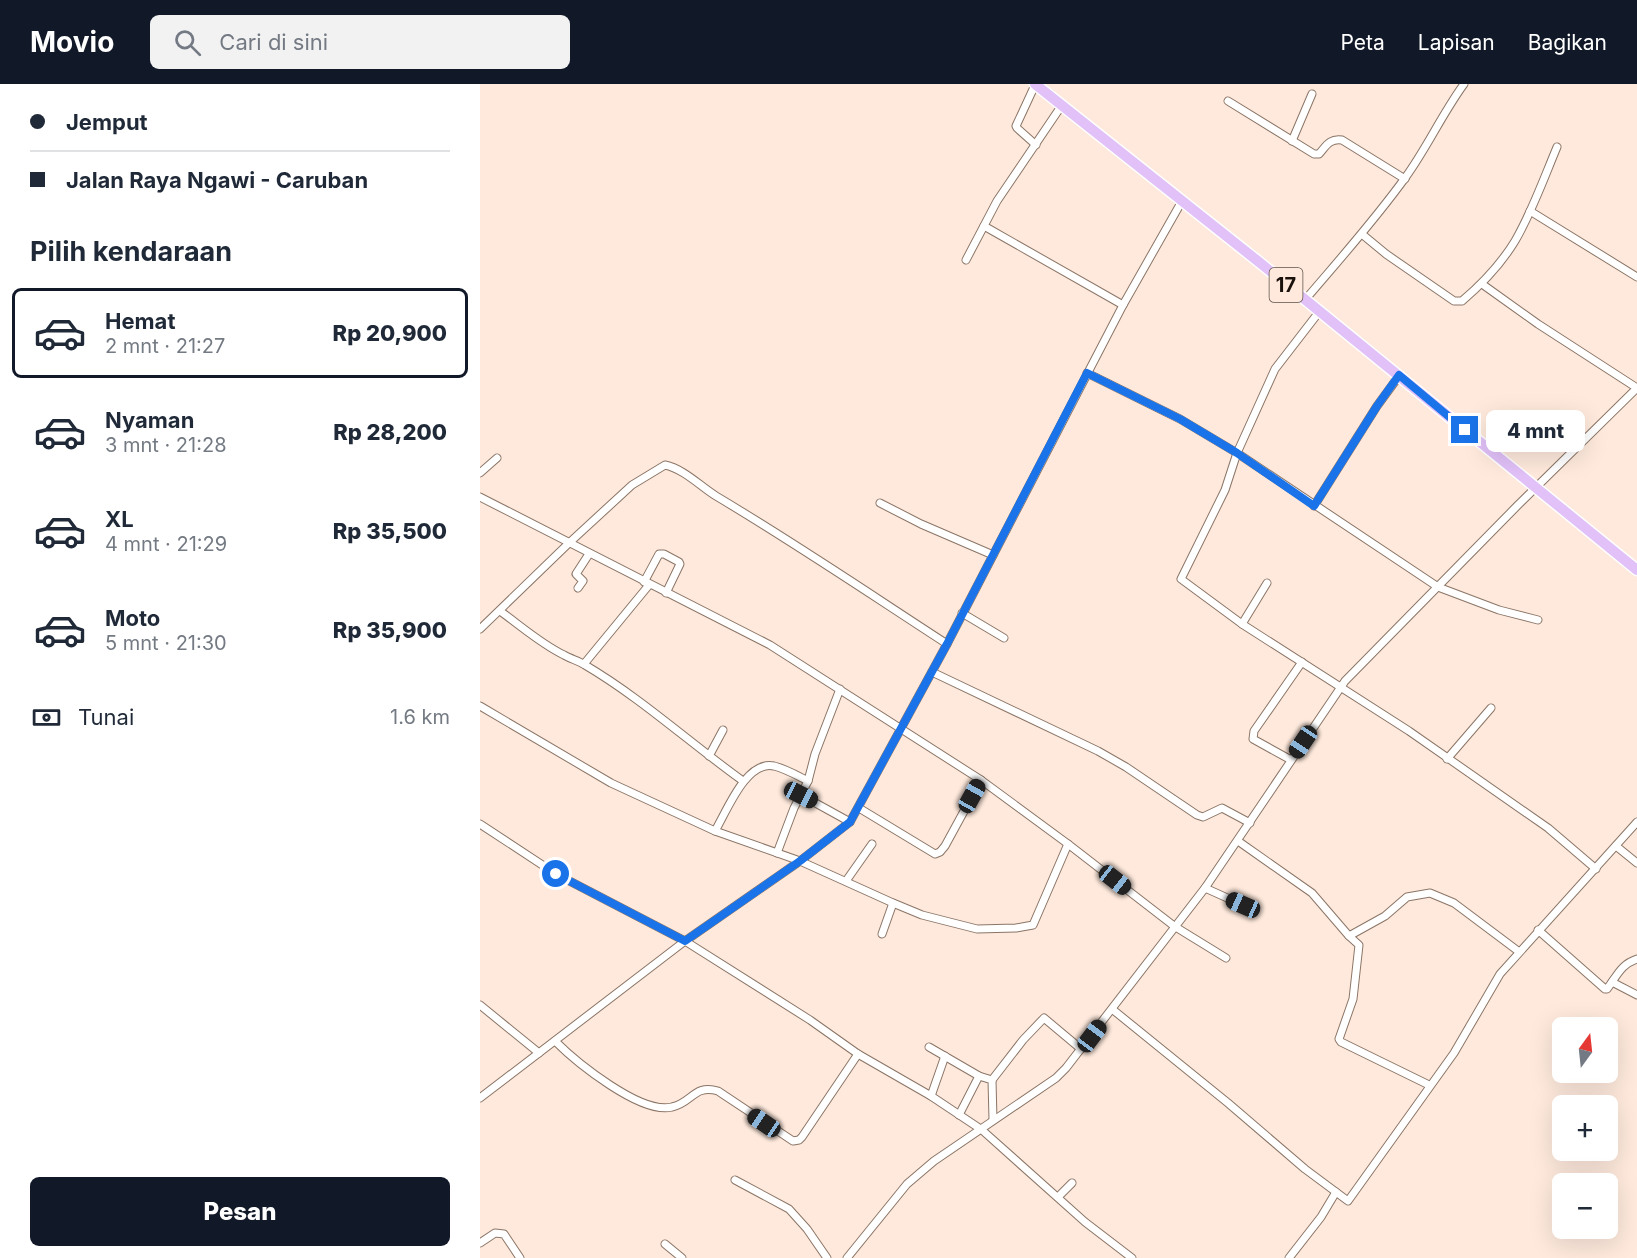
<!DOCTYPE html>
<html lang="id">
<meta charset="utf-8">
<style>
:root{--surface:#fff;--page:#f2f2f3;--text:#1f2937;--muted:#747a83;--line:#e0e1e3;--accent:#111827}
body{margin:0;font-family:Inter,sans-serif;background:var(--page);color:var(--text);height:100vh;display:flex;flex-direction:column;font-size:22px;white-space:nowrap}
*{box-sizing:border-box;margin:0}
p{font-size:20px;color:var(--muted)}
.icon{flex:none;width:33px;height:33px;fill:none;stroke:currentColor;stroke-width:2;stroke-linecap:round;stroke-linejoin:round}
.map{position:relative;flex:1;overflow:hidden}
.sheet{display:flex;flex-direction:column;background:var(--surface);width:480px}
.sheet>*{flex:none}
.guide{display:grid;align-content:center;height:132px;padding:0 30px;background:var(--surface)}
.needle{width:39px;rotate:15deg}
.buttons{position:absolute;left:1072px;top:933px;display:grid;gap:12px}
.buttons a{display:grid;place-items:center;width:66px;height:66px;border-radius:9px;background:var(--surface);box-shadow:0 6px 24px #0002;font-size:30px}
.end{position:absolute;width:27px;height:27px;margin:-14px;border:8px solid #1a73e8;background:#fff;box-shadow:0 0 0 3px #fff}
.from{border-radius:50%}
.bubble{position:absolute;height:42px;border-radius:9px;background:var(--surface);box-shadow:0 6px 24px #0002;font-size:20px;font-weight:800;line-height:42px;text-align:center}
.car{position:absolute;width:18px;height:36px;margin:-18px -9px;border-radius:8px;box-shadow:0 0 4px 2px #0007;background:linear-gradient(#222 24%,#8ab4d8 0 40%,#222 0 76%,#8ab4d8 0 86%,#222 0)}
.guide b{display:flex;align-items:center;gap:21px;height:57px;font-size:22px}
.guide b+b{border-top:2px solid var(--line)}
.guide i{width:15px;height:15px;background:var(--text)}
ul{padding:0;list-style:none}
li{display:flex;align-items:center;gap:18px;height:90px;margin:0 12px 9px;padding:0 18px;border:3px solid transparent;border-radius:9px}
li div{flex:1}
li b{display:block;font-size:22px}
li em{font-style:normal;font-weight:800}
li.selected{border-color:var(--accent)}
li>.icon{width:54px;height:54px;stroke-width:1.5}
h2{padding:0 30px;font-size:27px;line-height:72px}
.pay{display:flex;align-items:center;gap:15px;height:66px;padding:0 30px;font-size:22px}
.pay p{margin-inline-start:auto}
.button{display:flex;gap:12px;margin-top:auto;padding:12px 30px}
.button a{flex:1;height:69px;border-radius:9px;background:var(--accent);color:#fff;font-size:24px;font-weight:800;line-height:69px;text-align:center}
header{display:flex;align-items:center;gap:36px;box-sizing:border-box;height:84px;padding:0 30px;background:var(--accent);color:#fff}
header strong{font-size:28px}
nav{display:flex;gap:33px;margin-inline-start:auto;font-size:21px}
.search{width:420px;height:54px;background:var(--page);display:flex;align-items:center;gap:15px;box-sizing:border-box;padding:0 21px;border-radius:9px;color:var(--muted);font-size:22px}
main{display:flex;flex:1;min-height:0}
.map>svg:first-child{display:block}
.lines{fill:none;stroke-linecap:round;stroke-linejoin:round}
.minor-casing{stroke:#8b7566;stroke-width:9}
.highway-casing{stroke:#fff;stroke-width:13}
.minor{stroke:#fff;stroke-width:7}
.highway{stroke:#e1c1f8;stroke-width:10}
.route{stroke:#1a73e8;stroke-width:8}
.labels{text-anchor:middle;stroke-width:6;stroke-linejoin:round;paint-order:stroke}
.shield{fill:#fee9dc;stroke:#5e524a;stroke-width:1.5}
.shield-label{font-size:20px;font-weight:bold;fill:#1a110c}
</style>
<header>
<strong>Movio</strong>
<div class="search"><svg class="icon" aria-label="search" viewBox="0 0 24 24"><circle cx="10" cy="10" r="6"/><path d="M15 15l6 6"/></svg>Cari di sini</div>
<nav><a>Peta</a><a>Lapisan</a><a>Bagikan</a></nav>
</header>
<main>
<section class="sheet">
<div class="guide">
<b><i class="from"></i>Jemput</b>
<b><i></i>Jalan Raya Ngawi - Caruban</b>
</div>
<h2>Pilih kendaraan</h2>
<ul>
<li class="selected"><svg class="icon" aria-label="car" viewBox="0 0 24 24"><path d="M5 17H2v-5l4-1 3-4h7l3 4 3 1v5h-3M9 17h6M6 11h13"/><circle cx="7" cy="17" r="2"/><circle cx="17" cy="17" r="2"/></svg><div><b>Hemat</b><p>2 mnt · 21:27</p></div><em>Rp 20,900</em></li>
<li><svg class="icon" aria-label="car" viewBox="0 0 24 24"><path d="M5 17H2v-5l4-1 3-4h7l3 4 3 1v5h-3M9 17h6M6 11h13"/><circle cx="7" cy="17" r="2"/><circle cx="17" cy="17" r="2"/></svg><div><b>Nyaman</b><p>3 mnt · 21:28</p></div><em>Rp 28,200</em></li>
<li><svg class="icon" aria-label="car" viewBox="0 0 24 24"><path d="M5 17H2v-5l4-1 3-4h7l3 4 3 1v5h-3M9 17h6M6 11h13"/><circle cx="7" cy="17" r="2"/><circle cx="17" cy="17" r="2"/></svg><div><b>XL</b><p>4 mnt · 21:29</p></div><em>Rp 35,500</em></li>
<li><svg class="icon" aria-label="car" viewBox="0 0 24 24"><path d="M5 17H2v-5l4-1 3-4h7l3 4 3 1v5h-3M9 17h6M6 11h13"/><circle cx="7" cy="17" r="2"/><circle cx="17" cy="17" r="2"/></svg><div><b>Moto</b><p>5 mnt · 21:30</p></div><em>Rp 35,900</em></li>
</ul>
<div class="pay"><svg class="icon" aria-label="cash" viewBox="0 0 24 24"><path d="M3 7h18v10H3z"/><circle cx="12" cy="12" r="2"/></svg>Tunai<p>1.6 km</p></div>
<div class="button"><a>Pesan</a></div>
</section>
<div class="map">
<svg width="1157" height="1174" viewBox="0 0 1157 1174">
<rect width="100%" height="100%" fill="#fee9dc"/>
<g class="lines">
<g class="minor-casing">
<g id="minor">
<polyline points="555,1 536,42 537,44 556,61"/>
<path d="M748,17L834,70H839C846,62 850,54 862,56L925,95"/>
<polyline points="812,57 832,10"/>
<polyline points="1050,127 1157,193"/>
<polyline points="504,142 643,221"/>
<path d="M883,151L906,170L974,217H982C1002,200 1021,180 1035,157C1052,128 1064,94 1077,63"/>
<polyline points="486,176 517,117 582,21"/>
<polyline points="1002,200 1058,240 1157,304"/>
<path d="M825,216C859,176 894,137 925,94C947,64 962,30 984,0"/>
<polyline points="839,228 795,285 757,369 745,406 701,495 762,540 929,647 1068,744 1116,785"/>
<polyline points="607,289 700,335 757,369 958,503 1019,526 1058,536"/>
<polyline points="0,389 17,374"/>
<polyline points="0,413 290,561 501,696 588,760 694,842 746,874"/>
<polyline points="400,419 441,440 513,471"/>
<polyline points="834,422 897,322 919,292"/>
<polyline points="164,498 179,470 184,470 199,478 200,480 186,509"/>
<polyline points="98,504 103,497 96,490 109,470"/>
<path d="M20,527C41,542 61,560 84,571C91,575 99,577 105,581C161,614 210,659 263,697"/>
<polyline points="482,529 524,554"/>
<polyline points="762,540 787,499"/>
<path d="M0,545L89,459L152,401L185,381C204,385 220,402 236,412C315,459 390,510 467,560"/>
<polyline points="104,580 169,501"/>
<polyline points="452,588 618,667 646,683 717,731 723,733 742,724 770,739"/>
<polyline points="0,622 131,699 235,747 320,777 413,819 442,831 497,845 536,844 553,841 588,760"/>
<polyline points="229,672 243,646"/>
<polyline points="967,675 1011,624"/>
<polyline points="811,676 773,655 774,647 822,578"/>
<polyline points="321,711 370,738"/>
<polyline points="379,724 455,770 460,768 465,762 501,696"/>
<polyline points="0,740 76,790 205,857 330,936 378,970 451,1012 502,1046 605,1138 652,1174"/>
<path d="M235,747C247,727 266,676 294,682C306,685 318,692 328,697"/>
<polyline points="758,757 832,809 869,852"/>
<polyline points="1136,762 1157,779"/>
<polyline points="297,769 314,724 328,697 335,670 360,605"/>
<polyline points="366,797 392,760"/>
<polyline points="725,804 763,821"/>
<path d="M1058,846L1125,905H1127C1137,892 1141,880 1157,875"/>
<polyline points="402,850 413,819"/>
<polyline points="1132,898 1157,911"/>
<polyline points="0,921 59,969"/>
<polyline points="632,925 748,1019 825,1085 868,1117 974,969 1020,890 1157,738"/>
<path d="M75,957C96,978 161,1031 192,1023C212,1019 214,1000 238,1007L313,1057L319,1056L322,1053L378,970"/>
<polyline points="449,963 499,992 512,996 513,1036"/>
<polyline points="512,996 543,956 564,934 601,965"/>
<polyline points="949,1001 861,958 859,955 873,915 879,861 869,852 905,832 927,813 950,809 974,819 1038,867"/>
<polyline points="451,1012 465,972"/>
<polyline points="0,1014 205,857 320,777 370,738 467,560 643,221 702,117"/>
<polyline points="479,1031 499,992"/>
<polyline points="255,1096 309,1125 327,1145 347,1174"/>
<polyline points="578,1113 592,1099"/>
<polyline points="0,1159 15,1149 24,1150 40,1174"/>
<polyline points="185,1160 202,1174"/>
<polyline points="367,1174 427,1100 454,1077 576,994 586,984 725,804 865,597 1036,423 1157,304"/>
<polyline points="809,1174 841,1133 856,1108"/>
</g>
</g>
<g class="highway-casing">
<polyline id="highway" points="555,0 779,178 1157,486"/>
</g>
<use href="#minor" class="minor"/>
<use href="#highway" class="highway"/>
</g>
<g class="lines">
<polyline class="route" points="76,790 205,857 320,777 370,738 467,560 607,289 700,335 757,369 834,422 897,322 919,291 985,346"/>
</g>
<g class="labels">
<rect class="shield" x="789.5" y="184" width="33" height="34" rx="4.5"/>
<g class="shield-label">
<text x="806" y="208">17</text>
</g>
</g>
</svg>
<div class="buttons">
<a><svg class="needle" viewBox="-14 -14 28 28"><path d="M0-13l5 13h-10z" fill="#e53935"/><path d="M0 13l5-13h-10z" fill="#747a83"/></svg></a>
<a>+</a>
<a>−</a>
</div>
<i class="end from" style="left:76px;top:790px"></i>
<i class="end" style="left:985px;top:346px"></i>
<div class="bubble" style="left:1006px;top:326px;width:99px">4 mnt</div>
<i class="car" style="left:823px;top:658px;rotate:214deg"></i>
<i class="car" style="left:321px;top:711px;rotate:117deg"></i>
<i class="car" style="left:492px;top:712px;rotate:29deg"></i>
<i class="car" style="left:635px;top:796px;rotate:128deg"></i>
<i class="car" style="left:763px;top:821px;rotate:294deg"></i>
<i class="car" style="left:612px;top:952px;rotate:37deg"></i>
<i class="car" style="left:284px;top:1039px;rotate:304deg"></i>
</div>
</main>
